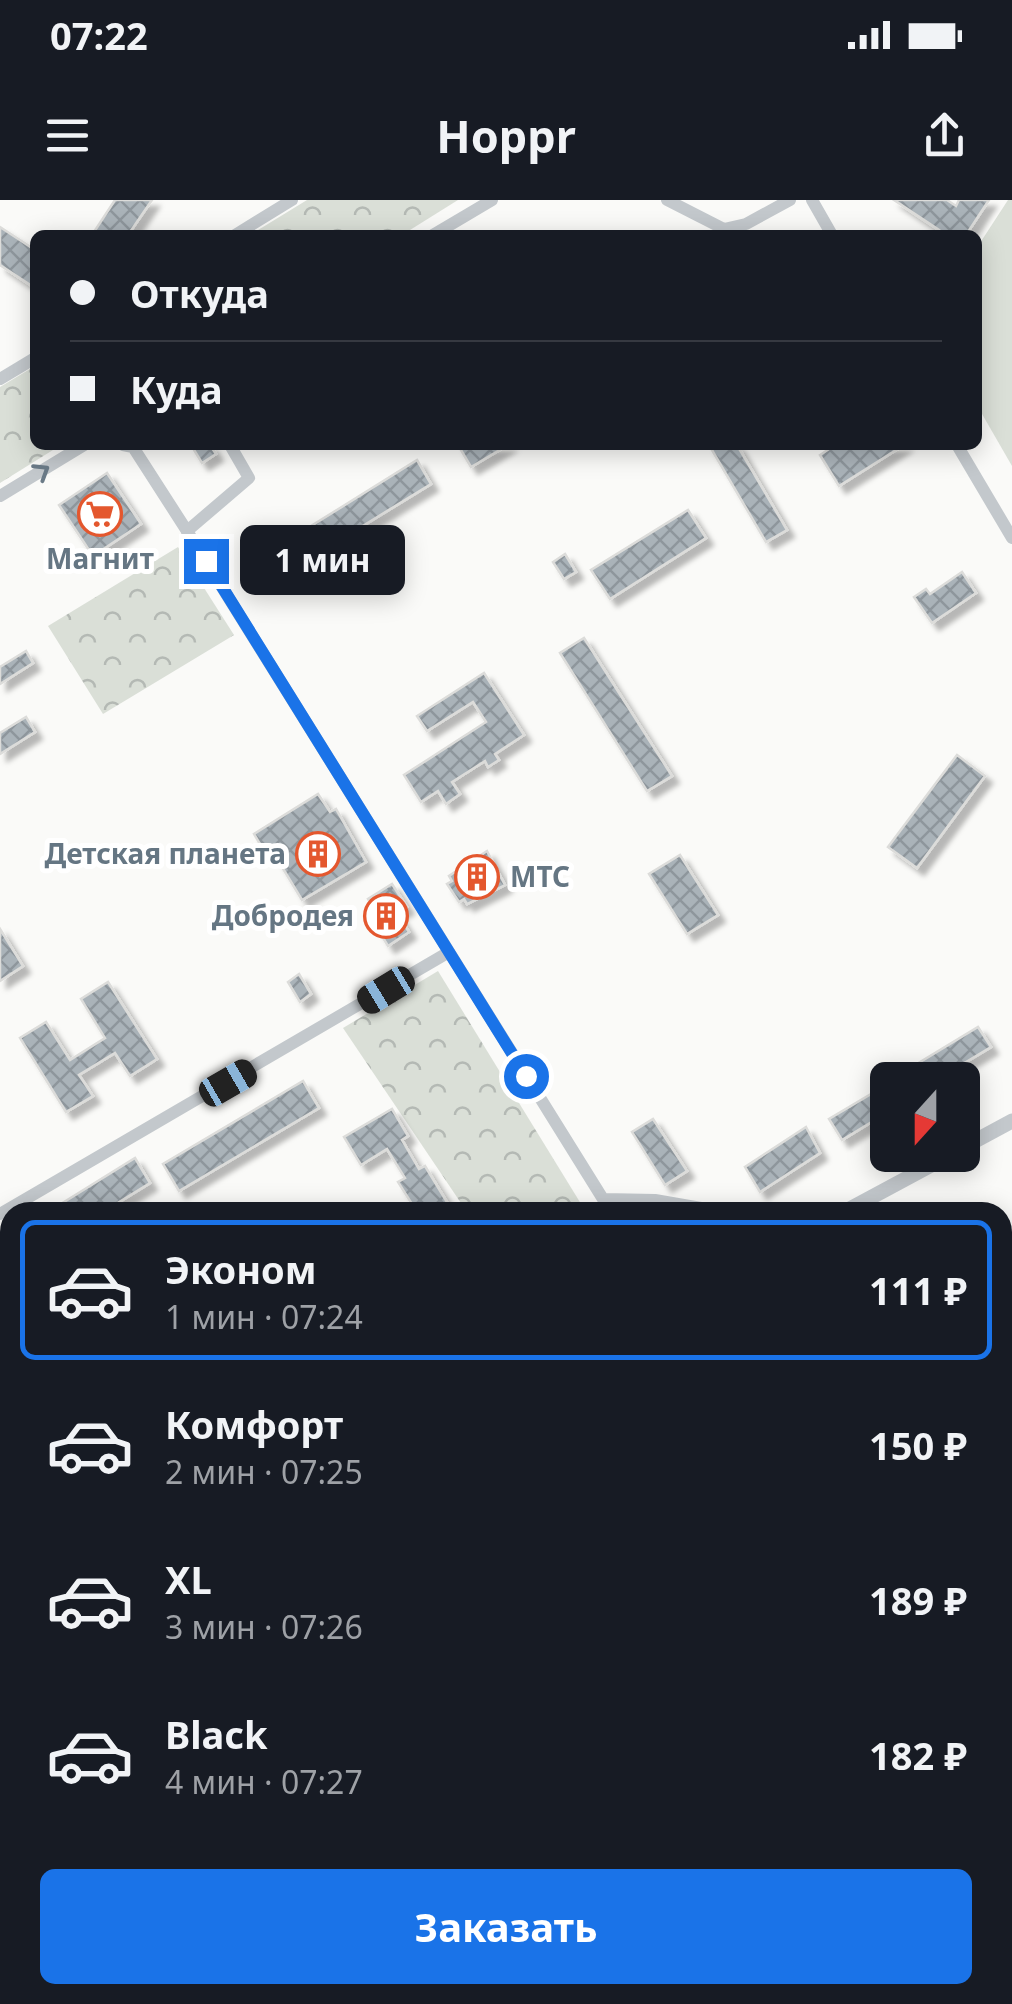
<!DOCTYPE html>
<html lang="ru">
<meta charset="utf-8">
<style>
:root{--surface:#171b24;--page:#20242c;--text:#f1f3f6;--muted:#9ea1a6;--line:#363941;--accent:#1a73e8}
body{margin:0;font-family:"Noto Sans",sans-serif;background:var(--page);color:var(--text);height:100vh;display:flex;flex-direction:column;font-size:38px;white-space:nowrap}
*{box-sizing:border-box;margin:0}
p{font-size:32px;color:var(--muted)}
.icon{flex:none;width:55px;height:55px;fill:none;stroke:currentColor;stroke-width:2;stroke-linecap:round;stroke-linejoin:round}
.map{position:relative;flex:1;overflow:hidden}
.sheet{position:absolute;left:0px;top:1002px;width:1012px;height:802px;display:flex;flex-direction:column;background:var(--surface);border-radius:30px 30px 0 0;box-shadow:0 5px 25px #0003}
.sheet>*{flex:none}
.banner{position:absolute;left:30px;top:30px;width:952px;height:220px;border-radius:15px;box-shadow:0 5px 25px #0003;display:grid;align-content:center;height:220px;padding:0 40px;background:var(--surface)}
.needle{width:65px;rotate:201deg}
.fabs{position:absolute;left:870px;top:862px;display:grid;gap:20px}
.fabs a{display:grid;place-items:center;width:110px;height:110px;border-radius:15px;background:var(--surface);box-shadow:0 5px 25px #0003;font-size:50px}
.end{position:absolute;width:45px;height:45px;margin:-22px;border:12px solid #1a73e8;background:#fff;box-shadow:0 0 0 5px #fff}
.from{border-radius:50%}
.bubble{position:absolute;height:70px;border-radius:15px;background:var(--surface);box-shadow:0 5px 25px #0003;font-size:32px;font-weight:700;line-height:70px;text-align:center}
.car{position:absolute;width:30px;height:60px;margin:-30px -15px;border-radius:12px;box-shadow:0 0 8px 2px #0007;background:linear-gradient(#222 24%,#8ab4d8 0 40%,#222 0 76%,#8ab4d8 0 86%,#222 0)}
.banner b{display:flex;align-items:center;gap:35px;height:95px;font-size:38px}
.banner b+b{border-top:2px solid var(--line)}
.banner i{width:25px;height:25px;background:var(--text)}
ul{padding:18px 0 0;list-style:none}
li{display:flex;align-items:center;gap:30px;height:140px;margin:0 20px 15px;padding:0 20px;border:5px solid transparent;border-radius:15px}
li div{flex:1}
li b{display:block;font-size:38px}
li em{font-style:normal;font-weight:700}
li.on{border-color:var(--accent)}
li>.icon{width:90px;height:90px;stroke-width:1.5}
.action{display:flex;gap:20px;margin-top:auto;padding:20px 40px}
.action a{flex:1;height:115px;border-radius:15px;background:var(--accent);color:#fff;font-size:40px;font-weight:700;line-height:115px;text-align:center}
.status{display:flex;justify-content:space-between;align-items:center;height:70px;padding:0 50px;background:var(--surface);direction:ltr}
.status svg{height:28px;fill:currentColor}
header{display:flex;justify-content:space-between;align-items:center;height:130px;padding:0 40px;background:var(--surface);font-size:45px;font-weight:700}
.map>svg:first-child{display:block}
.park{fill:url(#park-crowns)}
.pitch{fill:#dadfd7}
.building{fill:url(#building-cross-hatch);stroke:#dcdcda;stroke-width:2.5;filter:url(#shadow)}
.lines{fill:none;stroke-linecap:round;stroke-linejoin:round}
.secondary-casing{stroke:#b3babf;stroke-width:20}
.minor{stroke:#c3c8cc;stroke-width:12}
.tertiary{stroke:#c3c8cc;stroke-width:15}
.secondary{stroke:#fff;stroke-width:18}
.oneway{stroke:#6a7a87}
.route{stroke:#1a73e8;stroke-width:12}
.labels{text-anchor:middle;stroke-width:10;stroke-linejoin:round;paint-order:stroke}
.poi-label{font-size:28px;font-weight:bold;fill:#657683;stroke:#fff;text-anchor:end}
</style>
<div class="status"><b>07:22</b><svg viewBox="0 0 49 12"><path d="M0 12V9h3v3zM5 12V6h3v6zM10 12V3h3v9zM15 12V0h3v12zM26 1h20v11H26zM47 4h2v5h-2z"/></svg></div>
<header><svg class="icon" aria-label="menu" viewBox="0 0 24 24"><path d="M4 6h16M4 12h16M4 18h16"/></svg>Hoppr<svg class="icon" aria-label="share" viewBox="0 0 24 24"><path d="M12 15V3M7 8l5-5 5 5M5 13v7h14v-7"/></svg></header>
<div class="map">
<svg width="1012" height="1804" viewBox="0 0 1012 1804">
<defs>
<pattern id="park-crowns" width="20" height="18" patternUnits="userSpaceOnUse" patternTransform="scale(2.5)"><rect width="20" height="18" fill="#dadfd7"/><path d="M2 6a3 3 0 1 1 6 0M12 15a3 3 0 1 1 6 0" fill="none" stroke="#b4b9b4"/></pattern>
<pattern id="building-cross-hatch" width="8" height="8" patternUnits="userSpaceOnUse" patternTransform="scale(2.5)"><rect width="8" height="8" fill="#aab3b9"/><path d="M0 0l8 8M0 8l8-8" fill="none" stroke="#8e969c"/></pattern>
<filter id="shadow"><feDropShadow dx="7" dy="7" stdDeviation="2.5" flood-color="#0004"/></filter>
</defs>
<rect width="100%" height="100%" fill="#fafaf8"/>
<g class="park">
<polygon points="307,0 458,0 402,35 250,35"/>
<polygon points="35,166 35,245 61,245 0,283 0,187"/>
<polygon points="178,347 234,435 103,514 48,426"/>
<polygon points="438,771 586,1012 467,1012 343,828"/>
<polygon points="325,1795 488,1795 481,1804 333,1804"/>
</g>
<polygon class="pitch" points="1008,0 1012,0 1012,266 978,207 978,46"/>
<g class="building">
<polygon points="115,0 152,0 128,35 92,35"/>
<polygon points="894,0 947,0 956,6 959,0 989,0 966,35 936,35 939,30"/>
<polygon points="0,27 35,50 35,88 0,65"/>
<polygon points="191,245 210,245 216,254 202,263"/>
<polygon points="458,245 508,245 471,267"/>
<polygon points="709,245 737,245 787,330 766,342"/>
<polygon points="835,245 904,245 839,286 820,255"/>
<polygon points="417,260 431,284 322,351 308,328"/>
<polygon points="107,273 141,324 93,356 59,305"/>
<polygon points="688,310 706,338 610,399 591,370"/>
<polygon points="565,354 576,372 564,379 553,362"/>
<polygon points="962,372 976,393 932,423 914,397 926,389 930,394"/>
<polygon points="584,438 672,576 647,591 560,453"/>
<polygon points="26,451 33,463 0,484 0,467"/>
<polygon points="484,473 524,535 495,554 499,560 488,567 485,561 452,582 460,594 446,604 438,591 421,602 404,575 486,522 473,502 427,531 417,516"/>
<polygon points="26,517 35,532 0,554 0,533"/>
<polygon points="957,555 985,576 917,668 888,647"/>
<polygon points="318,594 330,612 336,609 366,662 302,700 270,647 264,651 254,634"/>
<polygon points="487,651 505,685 467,704 464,699 459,702 447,684 452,681 449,676"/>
<polygon points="680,655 718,715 687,734 649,674"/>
<polygon points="392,684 407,707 397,713 409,732 388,746 371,718 377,714 368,699"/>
<polygon points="0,729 23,766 0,781"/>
<polygon points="299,774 311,794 300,802 288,782"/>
<polygon points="108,782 157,859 130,876 115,853 79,875 93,896 66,912 20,838 46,822 70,860 105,838 81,799"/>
<polygon points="978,827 991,847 936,880 927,880 917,864"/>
<polygon points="303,881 319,908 179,991 163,964"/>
<polygon points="888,884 888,912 842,940 829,919"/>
<polygon points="392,909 408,936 402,940 419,969 425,966 453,1012 417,1012 398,982 405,978 387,949 361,965 344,937"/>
<polygon points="653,919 687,971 665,985 632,932"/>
<polygon points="806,927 820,953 760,992 745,967"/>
<polygon points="135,958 150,983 103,1012 48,1012"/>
</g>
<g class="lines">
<g class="secondary-casing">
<g id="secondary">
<polyline points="0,1437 10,1454"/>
<polyline points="115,1795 117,1804"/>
</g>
</g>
<g class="minor">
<polyline points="667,0 724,29 746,24 790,0"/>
<polyline points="812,0 832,35"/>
<polyline points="235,35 292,0"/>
<polyline points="433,35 492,0"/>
<polyline points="0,179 35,158"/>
<polyline points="123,245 133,247 187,331"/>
<polyline points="230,245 249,278 187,331 603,999 655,1000 724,1012"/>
<polyline points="957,245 1012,338"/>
<polyline points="0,296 84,245"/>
<polyline points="0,1014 449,752"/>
<polyline points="1002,1457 1012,1464"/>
<polyline points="988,1795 999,1804"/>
<polyline points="513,1804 520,1795"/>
</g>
<g class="tertiary">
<polyline points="962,948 1012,921"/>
<polyline points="844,1012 950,955"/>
<polyline points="0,1500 10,1494"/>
</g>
<use href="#secondary" class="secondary"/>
</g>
<defs><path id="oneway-chevron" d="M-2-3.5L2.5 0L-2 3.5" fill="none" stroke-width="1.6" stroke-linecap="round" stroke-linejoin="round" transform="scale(2.5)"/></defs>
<use class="oneway" href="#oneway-chevron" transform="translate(42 271) rotate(-32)"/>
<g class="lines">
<polyline class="route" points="206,361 526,876"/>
</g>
<defs>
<g id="supermarket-ring" transform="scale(2.25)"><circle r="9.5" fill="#fff" stroke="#e4572e" stroke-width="1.5"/><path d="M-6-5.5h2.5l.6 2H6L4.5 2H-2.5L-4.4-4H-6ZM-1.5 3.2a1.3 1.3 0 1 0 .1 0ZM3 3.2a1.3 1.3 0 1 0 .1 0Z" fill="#e4572e"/></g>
<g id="building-ring" transform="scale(2.25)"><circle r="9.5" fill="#fff" stroke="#e4572e" stroke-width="1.5"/><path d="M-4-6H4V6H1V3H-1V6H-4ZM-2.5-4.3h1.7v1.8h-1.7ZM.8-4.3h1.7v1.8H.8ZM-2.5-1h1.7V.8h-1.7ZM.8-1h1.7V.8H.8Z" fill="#e4572e"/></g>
</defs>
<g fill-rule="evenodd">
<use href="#supermarket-ring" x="100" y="314"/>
<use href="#building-ring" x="318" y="654"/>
<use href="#building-ring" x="477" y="677"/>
<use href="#building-ring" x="386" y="716"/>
</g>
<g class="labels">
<g class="poi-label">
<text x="100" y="369" text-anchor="middle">Магнит</text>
<text x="286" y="664">Детская планета</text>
<text x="510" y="687" text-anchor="start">МТС</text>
<text x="354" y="726">Добродея</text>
</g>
</g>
</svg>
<div class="fabs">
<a><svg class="needle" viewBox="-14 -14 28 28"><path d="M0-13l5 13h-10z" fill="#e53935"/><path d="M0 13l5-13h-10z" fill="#9ea1a6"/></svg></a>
</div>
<i class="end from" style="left:526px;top:876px"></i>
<i class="end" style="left:206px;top:361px"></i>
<div class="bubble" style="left:240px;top:325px;width:165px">1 мин</div>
<i class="car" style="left:386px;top:790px;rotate:239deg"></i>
<i class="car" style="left:228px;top:883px;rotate:60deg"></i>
<div class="banner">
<b><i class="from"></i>Откуда</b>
<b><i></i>Куда</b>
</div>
<section class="sheet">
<ul>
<li class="on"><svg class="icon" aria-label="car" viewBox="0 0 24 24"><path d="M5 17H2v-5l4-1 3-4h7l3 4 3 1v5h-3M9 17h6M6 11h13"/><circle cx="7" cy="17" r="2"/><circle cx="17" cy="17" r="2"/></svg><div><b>Эконом</b><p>1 мин · 07:24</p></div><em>111 ₽</em></li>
<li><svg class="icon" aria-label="car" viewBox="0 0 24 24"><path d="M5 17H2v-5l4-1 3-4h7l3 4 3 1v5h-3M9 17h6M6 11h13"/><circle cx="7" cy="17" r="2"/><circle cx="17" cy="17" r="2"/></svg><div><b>Комфорт</b><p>2 мин · 07:25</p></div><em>150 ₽</em></li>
<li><svg class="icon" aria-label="car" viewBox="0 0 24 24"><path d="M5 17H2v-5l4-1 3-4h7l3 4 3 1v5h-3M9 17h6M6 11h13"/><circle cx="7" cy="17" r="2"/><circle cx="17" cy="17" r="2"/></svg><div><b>XL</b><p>3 мин · 07:26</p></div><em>189 ₽</em></li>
<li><svg class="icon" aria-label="car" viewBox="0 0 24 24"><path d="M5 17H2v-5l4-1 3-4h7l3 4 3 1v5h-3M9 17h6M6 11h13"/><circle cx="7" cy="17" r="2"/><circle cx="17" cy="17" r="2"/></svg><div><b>Black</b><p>4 мин · 07:27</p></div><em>182 ₽</em></li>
</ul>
<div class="action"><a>Заказать</a></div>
</section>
</div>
